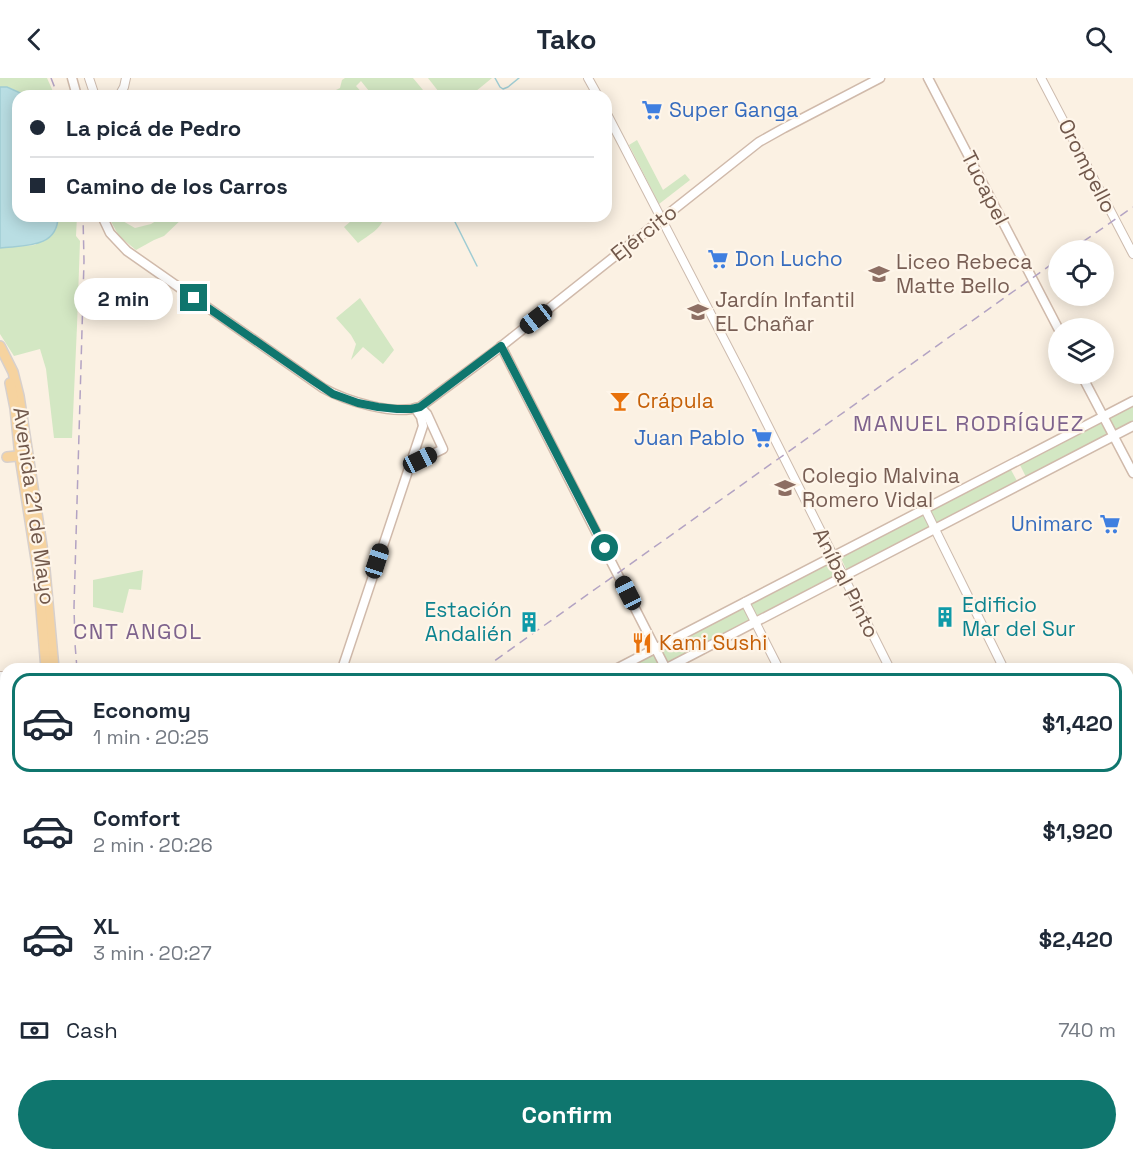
<!DOCTYPE html>
<meta charset="utf-8">
<style>
:root{--surface:#fff;--page:#f6f6f7;--text:#1f2937;--muted:#747a83;--line:#e0e1e3;--accent:#0f766e}
body{margin:0;font-family:"Space Grotesk",sans-serif;background:var(--page);color:var(--text);height:100vh;display:flex;flex-direction:column;font-size:22px;white-space:nowrap}
*{box-sizing:border-box;margin:0}
p{font-size:20px;color:var(--muted)}
.icon{flex:none;width:33px;height:33px;fill:none;stroke:currentColor;stroke-width:2;stroke-linecap:round;stroke-linejoin:round}
.map{position:relative;flex:1;overflow:hidden}
.drawer{position:absolute;left:0px;top:585px;width:1134px;height:498px;display:flex;flex-direction:column;background:var(--surface);border-radius:18px 18px 0 0;box-shadow:0 3px 15px #0003}
.drawer>*{flex:none}
.top-card{position:absolute;left:12px;top:12px;width:600px;height:132px;border-radius:18px;box-shadow:0 3px 15px #0003;display:grid;align-content:center;height:132px;padding:0 18px;background:var(--surface)}
.tools{position:absolute;left:1048px;top:162px;display:grid;gap:12px}
.tools a{display:grid;place-items:center;width:66px;height:66px;border-radius:50%;background:var(--surface);box-shadow:0 3px 15px #0003;font-size:30px}
.end{position:absolute;width:27px;height:27px;margin:-14px;border:8px solid #0f766e;background:#fff;box-shadow:0 0 0 3px #fff}
.from{border-radius:50%}
.bubble{position:absolute;height:42px;border-radius:21px;background:var(--surface);box-shadow:0 3px 15px #0003;font-size:20px;font-weight:700;line-height:42px;text-align:center}
.car{position:absolute;width:18px;height:36px;margin:-18px -9px;border-radius:8px;box-shadow:0 0 4px 2px #0007;background:linear-gradient(#222 24%,#8ab4d8 0 40%,#222 0 76%,#8ab4d8 0 86%,#222 0)}
.top-card b{display:flex;align-items:center;gap:21px;height:57px;font-size:22px}
.top-card b+b{border-top:2px solid var(--line)}
.top-card i{width:15px;height:15px;background:var(--text)}
ul{padding:10px 0 0;list-style:none}
li{display:flex;align-items:center;gap:18px;height:99px;margin:0 12px 9px;padding:0 6px;border:3px solid transparent;border-radius:18px}
li div{flex:1}
li b{display:block;font-size:22px}
li em{font-style:normal;font-weight:700}
li.current{border-color:var(--accent)}
li>.icon{width:54px;height:54px;stroke-width:1.5}
.pay{display:flex;align-items:center;gap:15px;height:66px;padding:0 18px;font-size:22px}
.pay p{margin-inline-start:auto}
.button{display:flex;gap:12px;margin-top:auto;padding:12px 18px}
.button a{flex:1;height:69px;border-radius:36px;background:var(--accent);color:#fff;font-size:24px;font-weight:700;line-height:69px;text-align:center}
header{display:flex;justify-content:space-between;align-items:center;height:78px;padding:0 18px;background:var(--surface);font-size:27px;font-weight:700}
.map>svg:first-child{display:block}
.green{fill:#d3e7c3}
.water{fill:#b9dee3;stroke:#a0cdd4;stroke-width:1.5}
.lines{fill:none;stroke-linecap:round;stroke-linejoin:round}
.stream{stroke:#a0cdd4;stroke-width:1.5}
.tertiary-casing{stroke:#cdbbae;stroke-width:10}
.secondary-casing{stroke:#d0baab;stroke-width:11}
.primary-casing{stroke:#d7d0cd;stroke-width:12}
.tertiary{stroke:#fff;stroke-width:8}
.secondary{stroke:#fff;stroke-width:8}
.primary{stroke:#f6d39f;stroke-width:9}
.rail{stroke:#b3a3c3;stroke-width:1.5;stroke-dasharray:9 6;stroke-linecap:butt}
.route{stroke:#0f766e;stroke-width:8}
.labels{text-anchor:middle;stroke-width:4.5;stroke-linejoin:round;paint-order:stroke}
.shop-label{font-size:21px;fill:#366cbe;stroke:#fef5e9;text-anchor:start}
.street-label{font-size:21px;fill:#71584b;stroke:#fef5e9}
.education-label{font-size:21px;fill:#785e54;stroke:#fef5e9;text-anchor:start}
.food-label{font-size:21px;fill:#c56008;stroke:#fef5e9;text-anchor:start}
.culture-label{font-size:21px;fill:#0d838f;stroke:#fef5e9;text-anchor:start}
.neighbourhood-label{font-size:22px;letter-spacing:1.5px;fill:#7e638d;stroke:#fef5e9}
</style>
<header><svg class="icon" aria-label="back" viewBox="0 0 24 24"><path d="M15 5l-7 7 7 7"/></svg>Tako<svg class="icon" aria-label="search" viewBox="0 0 24 24"><circle cx="10" cy="10" r="6"/><path d="M15 15l6 6"/></svg></header>
<div class="map">
<svg width="1133" height="1083" viewBox="0 0 1133 1083">
<rect width="100%" height="100%" fill="#fbf1e3"/>
<g class="green">
<polygon points="0,0 47,0 55,18 27,18 7,9 0,9"/>
<polygon points="345,0 413,0 428,18 373,18 361,3 356,8 365,18 334,18 336,12 340,10 342,2"/>
<polygon points="428,0 492,0 470,18 442,18"/>
<polygon points="637,62 663,112 685,96 690,102 659,126 629,67"/>
<polygon points="58,138 77,138 76,158 80,163 77,248 72,360 54,360 46,291 40,271 14,278 0,256 0,170 35,167 58,144"/>
<polygon points="108,138 114,138 135,150 151,146 164,138 185,138 164,158 154,162 136,172 119,158"/>
<path d="M357,138H385C381,151 369,157 358,165L344,149Z"/>
<polygon points="360,220 394,272 383,286 363,269 351,282 356,266 351,257 336,240"/>
<polygon points="1133,327 1133,343 1026,399 1019,385"/>
<polygon points="1010,390 1017,403 847,493 840,478"/>
<polygon points="828,486 836,501 658,591 626,591"/>
<polygon points="143,492 141,512 129,511 123,535 93,529 93,502"/>
</g>
<path class="water" d="M0,9H7L27,18H18V138H58C58,171 23,167 0,170Z"/>
<g class="lines">
<g class="stream">
<polyline points="495,0 500,9 503,11 508,9 519,0"/>
<polyline points="357,17 358,18"/>
<polyline points="452,138 477,188"/>
</g>
<g class="tertiary-casing">
<g id="tertiary">
<polyline points="89,0 95,18"/>
<polyline points="588,0 598,18"/>
<polyline points="1041,0 1133,176"/>
<polyline points="119,18 124,9 126,0"/>
<polyline points="606,34 744,300 890,591"/>
<polyline points="925,431 1004,591"/>
<polyline points="745,524 779,591"/>
<polyline points="0,598 6,598"/>
<polyline points="0,606 6,611"/>
<polyline points="1128,830 1133,840"/>
<polyline points="1128,917 1133,914"/>
<polyline points="0,993 6,979"/>
<polyline points="1128,1051 1133,1060"/>
<polyline points="229,1077 234,1083"/>
<polyline points="464,1077 467,1083"/>
<polyline points="577,1077 580,1083"/>
<polyline points="809,1083 821,1077"/>
</g>
</g>
<g class="secondary-casing">
<g id="secondary">
<polyline points="72,0 77,18"/>
<polyline points="928,0 1059,252"/>
<path d="M102,138L110,155L127,173L323,310C346,323 394,338 420,329L494,274L759,64L784,50L880,0"/>
<polyline points="501,268 666,591"/>
<polyline points="1081,296 1133,395"/>
<polyline points="410,387 443,371 427,336 420,329"/>
<polyline points="342,591 423,348 421,339 415,330"/>
<polyline points="616,591 1133,323"/>
<polyline points="665,591 1133,348"/>
<polyline points="1128,692 1133,689"/>
<polyline points="917,1077 920,1083"/>
<polyline points="370,1083 381,1077"/>
</g>
</g>
<g class="primary-casing">
<g id="primary">
<polyline points="0,268 13,294 19,318 44,481 54,591"/>
<polyline points="10,305 15,330 20,379 38,494 46,591"/>
<polyline points="7,379 17,378 24,381"/>
<polyline points="1128,1026 1133,1023"/>
<polyline points="1128,1038 1133,1035"/>
<polyline points="280,1077 283,1083"/>
<polyline points="342,1077 345,1083"/>
<polyline points="350,1077 353,1083"/>
<polyline points="1017,1083 1029,1077"/>
<polyline points="1040,1083 1051,1077"/>
</g>
</g>
<use href="#tertiary" class="tertiary"/>
<use href="#secondary" class="secondary"/>
<use href="#primary" class="primary"/>
<g class="rail">
<polyline points="51,0 58,18"/>
<polyline points="1071,172 1133,129"/>
<polyline points="77,591 75,566 74,529 84,183 83,138"/>
<polyline points="483,591 1059,181"/>
<polyline points="0,961 6,956"/>
<polyline points="0,982 6,981"/>
<polyline points="242,1077 246,1083"/>
<polyline points="262,1077 265,1083"/>
</g>
</g>
<g class="lines">
<polyline class="route" points="194,220 312,302 333,316 358,325 378,329 397,331 411,331 420,329 501,268 605,470"/>
</g>
<defs>
<g id="supermarket-bare" transform="scale(1.62)"><path d="M-6-5.5h2.5l.6 2H6L4.5 2H-2.5L-4.4-4H-6ZM-1.5 3.2a1.3 1.3 0 1 0 .1 0ZM3 3.2a1.3 1.3 0 1 0 .1 0Z" fill="#3f7fe0" stroke="#fef5e9" stroke-width="2.5" paint-order="stroke"/></g>
<g id="school-bare" transform="scale(1.62)"><path d="M0-5L7-2L0 1L-7-2ZM-4 1L0 2.5L4 1V4Q0 6-4 4Z" fill="#8d6e63" stroke="#fef5e9" stroke-width="2.5" paint-order="stroke"/></g>
<g id="bar-bare" transform="scale(1.62)"><path d="M-6-5H6L.8 .8V4.5H3.5V6h-7V4.5H-.8V.8Z" fill="#e8710a" stroke="#fef5e9" stroke-width="2.5" paint-order="stroke"/></g>
<g id="building-bare" transform="scale(1.62)"><path d="M-4-6H4V6H1V3H-1V6H-4ZM-2.5-4.3h1.7v1.8h-1.7ZM.8-4.3h1.7v1.8H.8ZM-2.5-1h1.7V.8h-1.7ZM.8-1h1.7V.8H.8Z" fill="#0f9aa8" stroke="#fef5e9" stroke-width="2.5" paint-order="stroke"/></g>
<g id="restaurant-bare" transform="scale(1.62)"><path d="M-5-6h1v4h1v-4h1v4h1v-4h1v5L-1.5 .5V6h-2V.5L-5-1ZM5-6V6H3V1.5H1.5Q1.5-4 5-6Z" fill="#e8710a" stroke="#fef5e9" stroke-width="2.5" paint-order="stroke"/></g>
</defs>
<g fill-rule="evenodd">
<use href="#supermarket-bare" x="652" y="32"/>
<use href="#supermarket-bare" x="718" y="181"/>
<use href="#school-bare" x="879" y="196"/>
<use href="#school-bare" x="698" y="234"/>
<use href="#bar-bare" x="620" y="323"/>
<use href="#supermarket-bare" x="762" y="360"/>
<use href="#school-bare" x="785" y="410"/>
<use href="#supermarket-bare" x="1110" y="446"/>
<use href="#building-bare" x="945" y="539"/>
<use href="#building-bare" x="529" y="544"/>
<use href="#restaurant-bare" x="642" y="565"/>
</g>
<g class="labels">
<g class="shop-label">
<text x="669" y="39">Super Ganga</text>
<text x="735" y="188">Don Lucho</text>
<text x="745" y="367" text-anchor="end">Juan Pablo</text>
<text x="1093" y="453" text-anchor="end">Unimarc</text>
</g>
<g class="street-label">
<text transform="translate(1087 88) rotate(63)" y="7">Orompello</text>
<text transform="translate(985 110) rotate(63)" y="7">Tucapel</text>
<text transform="translate(644 155) rotate(-38)" y="7">Ejército</text>
<text transform="translate(34 428) rotate(82)" y="7">Avenida 21 de Mayo</text>
<text transform="translate(846 505) rotate(63)" y="7">Aníbal Pinto</text>
</g>
<g class="education-label">
<text x="896" y="191">Liceo Rebeca<tspan x="896" dy="24">Matte Bello</tspan></text>
<text x="715" y="229">Jardín Infantil<tspan x="715" dy="24">EL Chañar</tspan></text>
<text x="802" y="405">Colegio Malvina<tspan x="802" dy="24">Romero Vidal</tspan></text>
</g>
<g class="food-label">
<text x="637" y="330">Crápula</text>
<text x="659" y="572">Kami Sushi</text>
</g>
<g class="culture-label">
<text x="962" y="534">Edificio<tspan x="962" dy="24">Mar del Sur</tspan></text>
<text x="512" y="539" text-anchor="end">Estación<tspan x="512" dy="24">Andalién</tspan></text>
</g>
<g class="neighbourhood-label">
<text x="969" y="353">MANUEL RODRÍGUEZ</text>
<text x="138" y="561">CNT ANGOL</text>
</g>
</g>
</svg>
<div class="tools">
<a><svg class="icon" aria-label="locate" viewBox="0 0 24 24"><circle cx="12" cy="12" r="6"/><path d="M12 2v4M12 18v4M2 12h4M18 12h4"/></svg></a>
<a><svg class="icon" aria-label="layers" viewBox="0 0 24 24"><path d="M12 4l9 5-9 5-9-5zM3 14l9 5 9-5"/></svg></a>
</div>
<i class="end from" style="left:605px;top:470px"></i>
<i class="end" style="left:194px;top:220px"></i>
<div class="bubble" style="left:74px;top:200px;width:99px">2 min</div>
<i class="car" style="left:536px;top:241px;rotate:232deg"></i>
<i class="car" style="left:420px;top:382px;rotate:64deg"></i>
<i class="car" style="left:377px;top:483px;rotate:18deg"></i>
<i class="car" style="left:628px;top:515px;rotate:333deg"></i>
<div class="top-card">
<b><i class="from"></i>La picá de Pedro</b>
<b><i></i>Camino de los Carros</b>
</div>
<section class="drawer">
<ul>
<li class="current"><svg class="icon" aria-label="car" viewBox="0 0 24 24"><path d="M5 17H2v-5l4-1 3-4h7l3 4 3 1v5h-3M9 17h6M6 11h13"/><circle cx="7" cy="17" r="2"/><circle cx="17" cy="17" r="2"/></svg><div><b>Economy</b><p>1 min · 20:25</p></div><em>$1,420</em></li>
<li><svg class="icon" aria-label="car" viewBox="0 0 24 24"><path d="M5 17H2v-5l4-1 3-4h7l3 4 3 1v5h-3M9 17h6M6 11h13"/><circle cx="7" cy="17" r="2"/><circle cx="17" cy="17" r="2"/></svg><div><b>Comfort</b><p>2 min · 20:26</p></div><em>$1,920</em></li>
<li><svg class="icon" aria-label="car" viewBox="0 0 24 24"><path d="M5 17H2v-5l4-1 3-4h7l3 4 3 1v5h-3M9 17h6M6 11h13"/><circle cx="7" cy="17" r="2"/><circle cx="17" cy="17" r="2"/></svg><div><b>XL</b><p>3 min · 20:27</p></div><em>$2,420</em></li>
</ul>
<div class="pay"><svg class="icon" aria-label="cash" viewBox="0 0 24 24"><path d="M3 7h18v10H3z"/><circle cx="12" cy="12" r="2"/></svg>Cash<p>740 m</p></div>
<div class="button"><a>Confirm</a></div>
</section>
</div>
